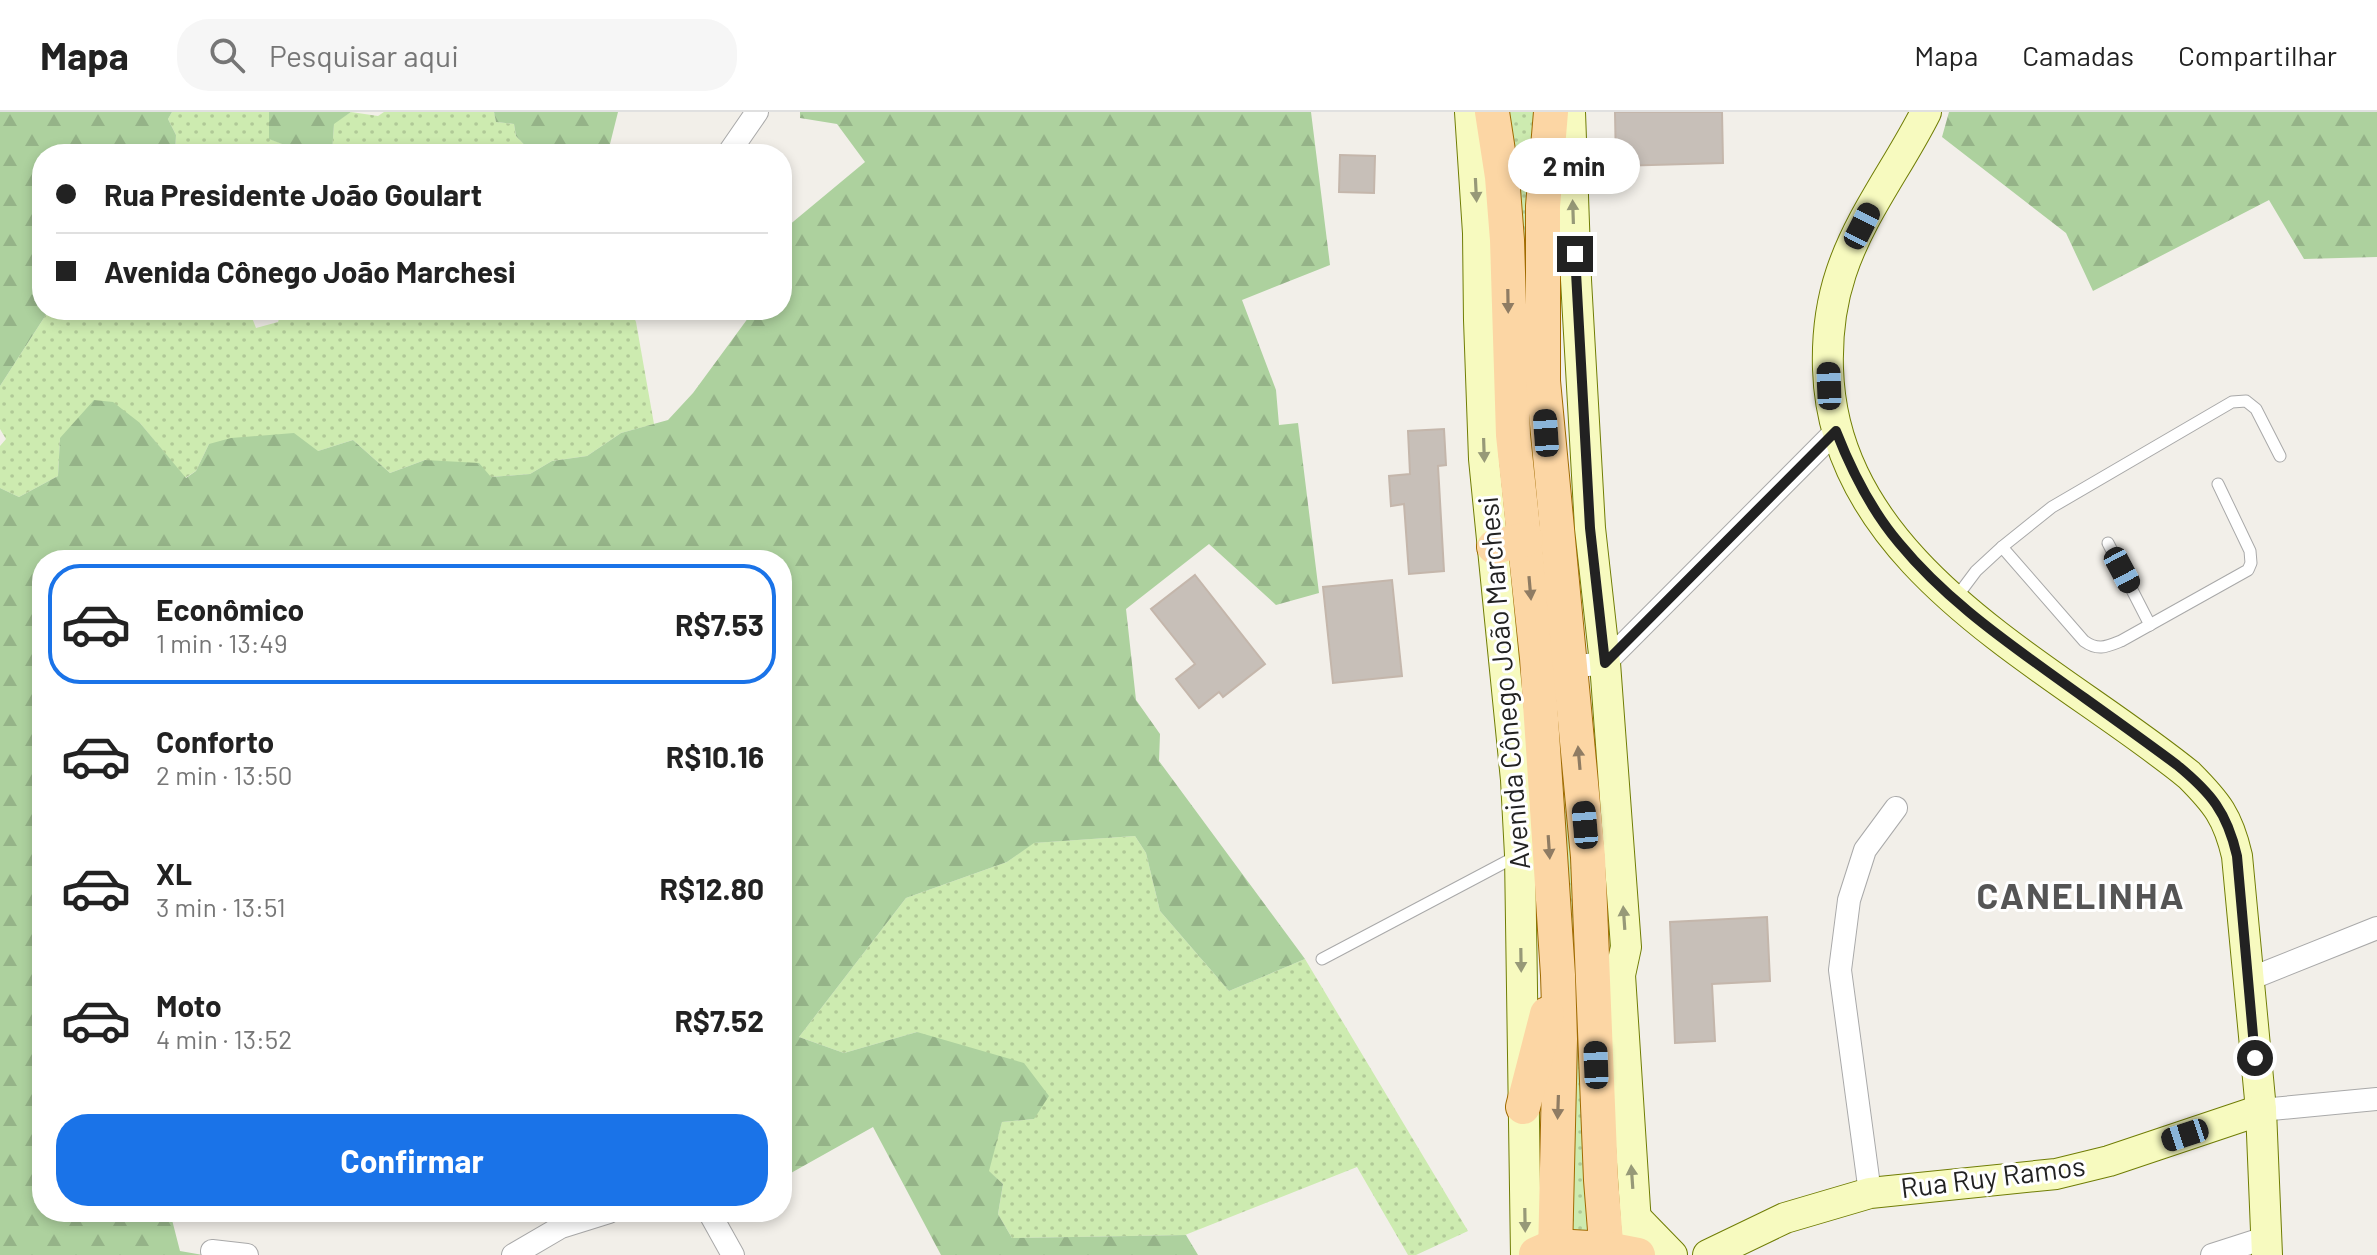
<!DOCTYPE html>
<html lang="pt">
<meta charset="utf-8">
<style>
:root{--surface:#fff;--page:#f6f6f6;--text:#222;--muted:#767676;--line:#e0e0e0;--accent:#1a73e8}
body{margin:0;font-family:Barlow,sans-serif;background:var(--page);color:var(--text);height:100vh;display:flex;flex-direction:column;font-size:30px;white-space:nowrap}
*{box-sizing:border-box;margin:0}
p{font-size:26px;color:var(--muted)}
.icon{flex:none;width:44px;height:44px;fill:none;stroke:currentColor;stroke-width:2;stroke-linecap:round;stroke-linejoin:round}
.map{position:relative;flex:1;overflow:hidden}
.side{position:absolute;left:32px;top:438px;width:760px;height:672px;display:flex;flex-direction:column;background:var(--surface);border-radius:32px;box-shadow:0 4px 12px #0003}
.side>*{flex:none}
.hud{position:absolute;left:32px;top:32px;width:760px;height:176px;border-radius:32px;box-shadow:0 4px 12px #0003;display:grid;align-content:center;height:176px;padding:0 24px;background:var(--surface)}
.end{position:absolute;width:36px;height:36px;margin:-18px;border:10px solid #222;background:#fff;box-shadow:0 0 0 4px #fff}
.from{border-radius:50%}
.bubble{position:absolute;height:56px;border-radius:28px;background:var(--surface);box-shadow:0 4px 12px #0003;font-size:26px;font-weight:700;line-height:56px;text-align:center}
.car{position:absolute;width:24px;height:48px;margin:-24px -12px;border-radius:10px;box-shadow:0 0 6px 2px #0007;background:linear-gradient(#222 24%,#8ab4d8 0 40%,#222 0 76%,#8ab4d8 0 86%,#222 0)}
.hud b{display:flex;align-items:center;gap:28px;height:76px;font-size:30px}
.hud b+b{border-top:2px solid var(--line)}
.hud i{width:20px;height:20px;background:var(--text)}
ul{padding:14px 0 0;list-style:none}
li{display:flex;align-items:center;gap:24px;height:120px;margin:0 16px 12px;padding:0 8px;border:4px solid transparent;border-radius:32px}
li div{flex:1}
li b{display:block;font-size:30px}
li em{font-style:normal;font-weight:700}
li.on{border-color:var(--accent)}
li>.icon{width:72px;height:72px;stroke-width:1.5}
.button{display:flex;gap:16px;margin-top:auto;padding:16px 24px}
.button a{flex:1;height:92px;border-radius:32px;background:var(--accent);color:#fff;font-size:32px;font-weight:700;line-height:92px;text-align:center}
header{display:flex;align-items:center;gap:48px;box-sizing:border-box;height:112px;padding:0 40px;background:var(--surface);border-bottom:2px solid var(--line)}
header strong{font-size:38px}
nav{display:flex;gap:44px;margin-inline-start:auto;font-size:28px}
.search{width:560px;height:72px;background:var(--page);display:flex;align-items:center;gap:20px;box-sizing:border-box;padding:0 28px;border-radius:32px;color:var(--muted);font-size:30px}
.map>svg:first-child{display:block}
.grass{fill:url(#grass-dots)}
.forest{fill:url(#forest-firs)}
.building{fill:#c7bfb8;stroke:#c4b6ab;stroke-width:2}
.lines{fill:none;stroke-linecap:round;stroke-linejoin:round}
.lane-casing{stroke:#a9a9a9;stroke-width:13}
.street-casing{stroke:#a9a9a9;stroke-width:24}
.secondary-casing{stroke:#707d05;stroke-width:32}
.primary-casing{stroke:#a06b00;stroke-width:36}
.lane{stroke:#fff;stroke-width:11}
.street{stroke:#fff;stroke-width:22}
.secondary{stroke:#f7fabf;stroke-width:30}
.primary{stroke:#fcd6a4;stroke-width:34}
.oneway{fill:#979978}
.oneway2{fill:#8f7c63}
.route{stroke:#222;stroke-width:10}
.labels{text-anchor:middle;stroke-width:6;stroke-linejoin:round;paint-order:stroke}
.street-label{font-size:28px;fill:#222;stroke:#fff}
.district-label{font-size:36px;font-weight:bold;letter-spacing:2px;fill:#555;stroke:#fff}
</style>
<header>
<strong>Mapa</strong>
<div class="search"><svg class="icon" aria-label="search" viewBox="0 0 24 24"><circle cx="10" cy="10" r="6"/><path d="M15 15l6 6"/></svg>Pesquisar aqui</div>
<nav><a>Mapa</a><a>Camadas</a><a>Compartilhar</a></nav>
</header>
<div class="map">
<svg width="2377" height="1143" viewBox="0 0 2377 1143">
<defs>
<pattern id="grass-dots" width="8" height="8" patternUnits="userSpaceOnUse" patternTransform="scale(2)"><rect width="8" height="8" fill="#cdebb0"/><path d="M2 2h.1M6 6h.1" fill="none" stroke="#b0c997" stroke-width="1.8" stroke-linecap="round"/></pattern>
<pattern id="forest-firs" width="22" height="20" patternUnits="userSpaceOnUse" patternTransform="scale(2)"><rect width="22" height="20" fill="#add19e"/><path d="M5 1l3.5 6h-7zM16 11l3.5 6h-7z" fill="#95b388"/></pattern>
</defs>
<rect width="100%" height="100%" fill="#f2efe9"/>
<g class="grass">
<polygon points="172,0 269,0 270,27 308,42 175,42 176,23 168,7"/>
<polygon points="351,0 378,4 384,0 494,0 496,10 514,12 516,24 533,42 332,42 334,11"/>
<polygon points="1501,0 1542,0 1554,481 1599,1125 1565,1126"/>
<polygon points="49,198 131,198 133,200 171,202 189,198 249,198 256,216 278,210 282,198 631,198 636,210 654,312 621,321 587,344 552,349 530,362 491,365 425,348 390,361 353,328 318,339 209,332 196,359 185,366 140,311 60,326 58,364 19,385 0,376 0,334 6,327 0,317 0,274"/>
<polygon points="1135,724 1146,741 1160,799 1229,879 1305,847 1468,1119 1416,1143 1408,1143 1357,1055 1185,1123 1012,1126 998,1102 1003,1072 988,1059 1002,1010 1034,1007 917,920 844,941 799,925 906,786 1007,750 1033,731"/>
</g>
<g class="forest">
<polygon points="0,0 172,0 168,7 176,23 175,42 42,42 42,198 49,198 0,274"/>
<polygon points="269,0 351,0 334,12 332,42 308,42 269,27"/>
<polygon points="494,0 618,0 610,32 587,42 533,42 516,24 514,12 496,10"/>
<polygon points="800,0 1311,0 1330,153 1242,188 1276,278 1279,313 1298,311 1319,481 1276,493 1209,432 1126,497 1136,588 1160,622 1159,649 1305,847 1229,879 1160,799 1146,741 1135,724 1034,731 1007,750 906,786 799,925 844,941 917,920 1024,951 1049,984 1034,1007 1002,1010 989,1059 1003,1072 998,1102 1012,1126 1186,1123 1198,1143 941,1143 873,1015 782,1066 782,448 42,448 42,1100 170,1100 180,1139 203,1143 0,1143 0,376 19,385 58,364 60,326 94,288 113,290 140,311 186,366 196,359 209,332 231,326 294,321 318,339 353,328 390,361 425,348 479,351 491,365 530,362 552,349 587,344 621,321 668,308 693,281 754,198 782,198 782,119 865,50 837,12 800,6"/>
<polygon points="1949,0 2377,0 2377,145 2304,147 2269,88 2093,179 2066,121 1942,25"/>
</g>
<g class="building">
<polygon points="1615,0 1722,0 1723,51 1616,54"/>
<polygon points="1340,43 1375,44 1374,81 1339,80"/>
<polygon points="1444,317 1446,353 1438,354 1444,459 1409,462 1404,392 1391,394 1389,364 1410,362 1408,319"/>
<polygon points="1195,463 1265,552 1223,585 1219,580 1199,596 1176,567 1195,552 1151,497"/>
<polygon points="1392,468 1402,564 1333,571 1323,475"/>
<polygon points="1767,805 1770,869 1712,872 1715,929 1675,931 1670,810"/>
</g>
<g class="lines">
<g class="lane-casing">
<g id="lane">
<polyline points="2108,431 2150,513"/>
<path d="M2002,435L2084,529C2098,539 2106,535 2121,529L2248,458L2251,451L2250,439L2218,372"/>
<polyline points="1955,487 1976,459 2002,435 2052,395 2232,290 2246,289 2256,297 2280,344"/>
<polyline points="1322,847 1515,745"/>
</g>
</g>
<g class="street-casing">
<g id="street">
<polyline points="728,42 757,0"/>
<polyline points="1570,555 1605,551 1836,319"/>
<polyline points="2247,868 2377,816"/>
<polyline points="2261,998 2377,987"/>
<polyline points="1870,1081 1840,858 1849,788 1865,738 1896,696"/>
<polyline points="709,1100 733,1143"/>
<polyline points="212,1139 247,1143"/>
<polyline points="513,1143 561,1115 609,1100"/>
<polyline points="2212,1143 2268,1125"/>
</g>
</g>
<g class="secondary-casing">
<g id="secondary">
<polyline points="1470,0 1478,121 1479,208 1484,347 1516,668 1520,743 1526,1143"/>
<polyline points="1570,0 1576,168 1590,416 1605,551 1626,835 1620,863 1638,1143"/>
<path d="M1926,0C1899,54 1860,103 1841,161C1831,191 1827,225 1828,257C1834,456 2054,553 2189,663C2217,691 2228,705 2237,744L2261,998L2267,1143"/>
<polyline points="1636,1106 1672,1143"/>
<polyline points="1708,1143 1785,1106 1870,1081 2056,1062 2109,1049 2261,998"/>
</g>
</g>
<g class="primary-casing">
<g id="primary">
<polyline points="1492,0 1502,65 1507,128 1513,323 1537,546 1558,863 1560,927 1555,1143"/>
<polyline points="1551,0 1543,94 1543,269 1588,745 1601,1068 1607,1143"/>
<polyline points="1494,435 1526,427"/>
<polyline points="1523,995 1547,902"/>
<polyline points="1536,1142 1554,1134 1607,1137 1638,1143"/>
</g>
</g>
<use href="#lane" class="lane"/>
<use href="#street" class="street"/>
<use href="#secondary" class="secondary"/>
<use href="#primary" class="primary"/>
</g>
<defs><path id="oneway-solid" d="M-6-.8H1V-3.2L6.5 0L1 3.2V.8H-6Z" transform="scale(2)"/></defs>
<g class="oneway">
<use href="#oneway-solid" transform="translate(1476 78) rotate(87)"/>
<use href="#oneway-solid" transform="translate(1573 100) rotate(-92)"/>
<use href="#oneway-solid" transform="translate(1484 338) rotate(88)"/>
<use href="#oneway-solid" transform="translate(1624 806) rotate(-94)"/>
<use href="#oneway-solid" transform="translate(1521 848) rotate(89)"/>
<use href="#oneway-solid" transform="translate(1632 1065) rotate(-94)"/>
<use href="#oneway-solid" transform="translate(1525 1108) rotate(89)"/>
</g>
<g class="oneway2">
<use href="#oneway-solid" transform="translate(1508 189) rotate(89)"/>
<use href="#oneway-solid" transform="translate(1530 476) rotate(85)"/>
<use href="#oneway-solid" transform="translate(1579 646) rotate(-95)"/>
<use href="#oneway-solid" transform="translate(1549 735) rotate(86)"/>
<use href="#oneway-solid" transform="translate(1558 995) rotate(92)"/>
</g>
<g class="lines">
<path class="route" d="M1575,142L1590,416L1605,551L1836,319C1852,360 1871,398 1899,431C1941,482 1994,521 2047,559C2090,590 2134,621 2177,653C2211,681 2227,700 2237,744L2255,946"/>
</g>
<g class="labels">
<g class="street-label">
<text transform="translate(1504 571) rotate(-95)" y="10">Avenida Cônego João Marchesi</text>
<text transform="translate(1993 1065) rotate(-7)" y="10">Rua Ruy Ramos</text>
</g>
<g class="district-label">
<text x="2081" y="797">CANELINHA</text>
</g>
</g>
</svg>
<i class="end from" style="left:2255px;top:946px"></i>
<i class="end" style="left:1575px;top:142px"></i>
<div class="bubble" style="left:1508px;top:26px;width:132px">2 min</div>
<i class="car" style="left:1862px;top:114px;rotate:27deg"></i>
<i class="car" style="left:1829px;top:274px;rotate:358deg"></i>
<i class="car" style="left:1546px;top:321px;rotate:356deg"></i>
<i class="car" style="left:2122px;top:458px;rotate:152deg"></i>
<i class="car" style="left:1585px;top:713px;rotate:355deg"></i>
<i class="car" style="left:1596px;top:953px;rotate:358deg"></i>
<i class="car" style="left:2185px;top:1023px;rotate:252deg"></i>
<div class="hud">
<b><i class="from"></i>Rua Presidente João Goulart</b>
<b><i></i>Avenida Cônego João Marchesi</b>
</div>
<section class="side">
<ul>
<li class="on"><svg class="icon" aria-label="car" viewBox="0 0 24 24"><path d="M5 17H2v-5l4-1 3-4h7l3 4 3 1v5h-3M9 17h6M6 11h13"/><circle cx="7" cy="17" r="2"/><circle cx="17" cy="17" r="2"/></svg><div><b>Econômico</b><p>1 min · 13:49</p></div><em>R$7.53</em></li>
<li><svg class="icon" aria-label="car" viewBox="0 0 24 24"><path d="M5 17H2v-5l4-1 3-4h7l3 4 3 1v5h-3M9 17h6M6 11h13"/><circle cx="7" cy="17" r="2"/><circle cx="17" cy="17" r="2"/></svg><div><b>Conforto</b><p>2 min · 13:50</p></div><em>R$10.16</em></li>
<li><svg class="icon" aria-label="car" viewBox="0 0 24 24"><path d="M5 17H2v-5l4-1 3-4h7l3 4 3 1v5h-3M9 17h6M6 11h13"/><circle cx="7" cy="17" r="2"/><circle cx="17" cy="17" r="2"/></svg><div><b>XL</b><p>3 min · 13:51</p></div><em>R$12.80</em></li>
<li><svg class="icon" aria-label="car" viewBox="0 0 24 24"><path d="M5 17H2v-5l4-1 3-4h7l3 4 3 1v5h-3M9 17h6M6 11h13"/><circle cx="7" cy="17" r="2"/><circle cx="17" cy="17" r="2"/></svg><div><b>Moto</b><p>4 min · 13:52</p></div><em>R$7.52</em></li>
</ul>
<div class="button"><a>Confirmar</a></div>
</section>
</div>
